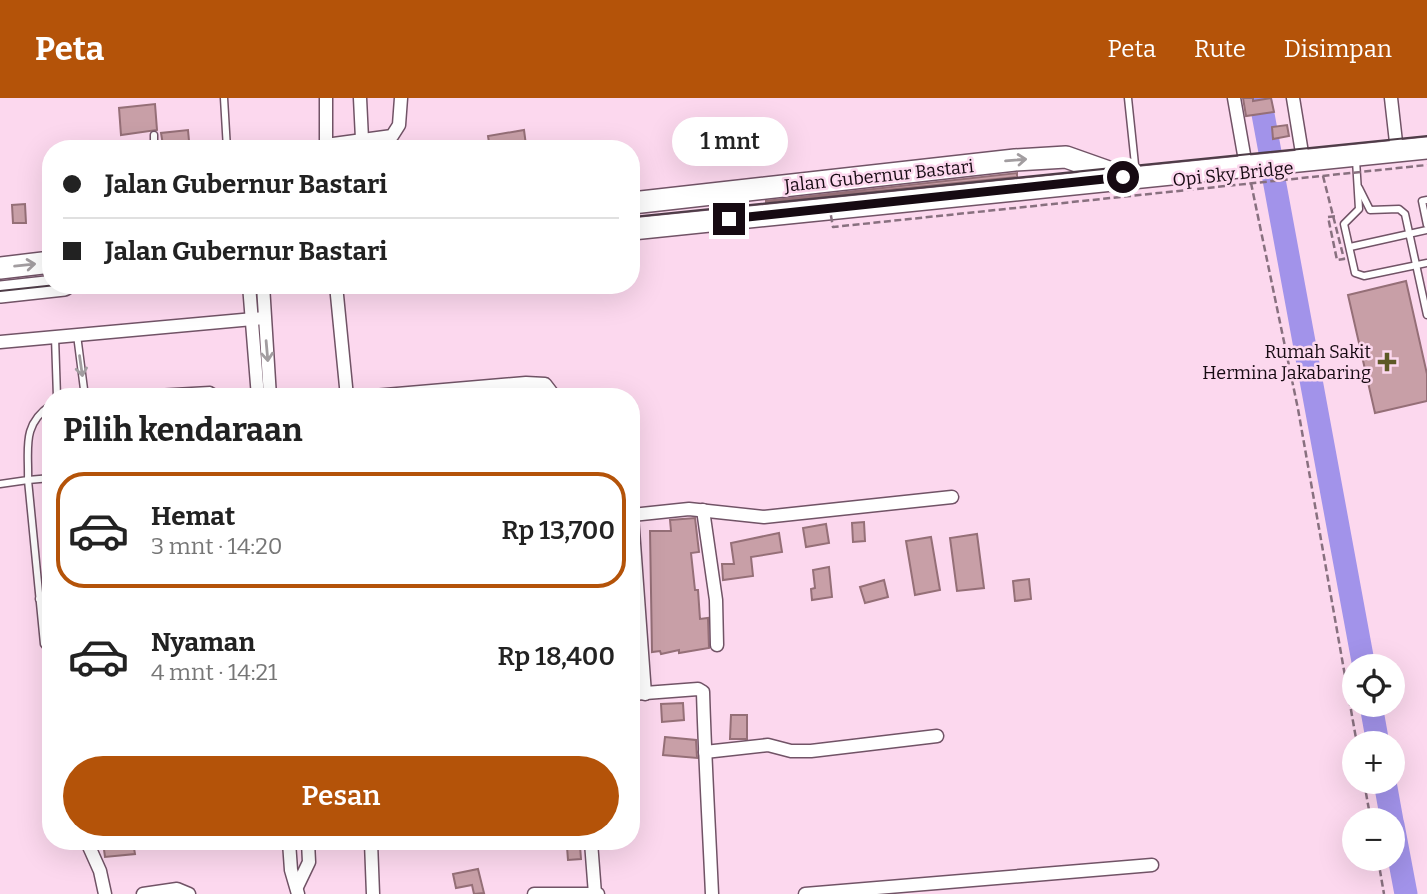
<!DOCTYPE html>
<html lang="id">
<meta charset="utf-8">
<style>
:root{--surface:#fff;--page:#f2f2f2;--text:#222;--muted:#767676;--line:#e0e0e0;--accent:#b45309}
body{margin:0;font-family:Bitter,serif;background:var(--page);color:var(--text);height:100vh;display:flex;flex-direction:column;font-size:26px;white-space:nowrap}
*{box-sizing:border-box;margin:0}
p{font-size:23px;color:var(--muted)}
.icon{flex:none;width:38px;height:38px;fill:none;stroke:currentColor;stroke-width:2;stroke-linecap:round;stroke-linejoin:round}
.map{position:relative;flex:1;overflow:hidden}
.sheet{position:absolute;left:42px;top:290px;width:598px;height:462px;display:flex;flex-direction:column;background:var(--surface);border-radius:28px;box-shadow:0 7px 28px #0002}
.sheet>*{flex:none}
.hud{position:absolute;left:42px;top:42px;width:598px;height:154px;border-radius:28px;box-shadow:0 7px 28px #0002;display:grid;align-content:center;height:154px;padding:0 21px;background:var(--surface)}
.tools{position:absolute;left:1342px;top:556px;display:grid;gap:14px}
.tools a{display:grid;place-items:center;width:63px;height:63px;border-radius:50%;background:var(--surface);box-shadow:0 7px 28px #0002;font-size:35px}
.end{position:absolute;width:32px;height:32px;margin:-16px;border:9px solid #160a12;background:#fff;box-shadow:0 0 0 4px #fff}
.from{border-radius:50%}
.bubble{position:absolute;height:49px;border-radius:24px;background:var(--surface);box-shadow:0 7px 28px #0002;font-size:23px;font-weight:600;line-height:49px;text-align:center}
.hud b{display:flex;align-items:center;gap:24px;height:66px;font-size:26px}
.hud b+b{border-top:2px solid var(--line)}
.hud i{width:18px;height:18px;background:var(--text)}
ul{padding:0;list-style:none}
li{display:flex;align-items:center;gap:21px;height:116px;margin:0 14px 10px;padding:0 7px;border:4px solid transparent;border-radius:28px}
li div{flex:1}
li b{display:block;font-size:26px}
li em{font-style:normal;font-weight:600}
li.on{border-color:var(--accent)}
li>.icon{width:63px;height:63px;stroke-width:1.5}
h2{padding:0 21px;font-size:32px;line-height:84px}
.action{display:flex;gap:14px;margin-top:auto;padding:14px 21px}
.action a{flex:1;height:80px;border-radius:42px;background:var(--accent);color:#fff;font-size:28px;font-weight:600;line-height:80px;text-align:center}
header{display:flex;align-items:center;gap:42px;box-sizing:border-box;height:98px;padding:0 35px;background:var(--accent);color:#fff}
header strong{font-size:33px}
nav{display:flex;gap:38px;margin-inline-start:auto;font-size:24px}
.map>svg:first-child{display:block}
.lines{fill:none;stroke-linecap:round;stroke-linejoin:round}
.river{stroke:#a293ea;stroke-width:23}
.building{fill:#c89fa7;stroke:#956f77;stroke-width:2}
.service-casing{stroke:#715366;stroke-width:9}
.minor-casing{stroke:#715366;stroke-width:15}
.trunk-casing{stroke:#715366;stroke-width:24}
.path{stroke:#88707f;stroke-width:2.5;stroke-dasharray:7 3.5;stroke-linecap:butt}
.service{stroke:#fff;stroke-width:6}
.minor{stroke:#fff;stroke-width:12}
.trunk{stroke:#fff;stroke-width:21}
.tram{stroke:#4e3c47;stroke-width:2}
.path-bridge{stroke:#88707f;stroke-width:2.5;stroke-dasharray:7 3.5;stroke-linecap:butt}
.oneway{stroke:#a29da0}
.route{stroke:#160a12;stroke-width:9}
.poi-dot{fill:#5d5926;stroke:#fcd8ee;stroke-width:2.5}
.labels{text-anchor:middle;stroke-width:5;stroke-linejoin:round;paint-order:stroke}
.street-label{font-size:18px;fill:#160a12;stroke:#fcd8ee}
.poi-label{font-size:18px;fill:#160a12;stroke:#fcd8ee;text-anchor:end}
</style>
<header>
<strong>Peta</strong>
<nav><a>Peta</a><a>Rute</a><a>Disimpan</a></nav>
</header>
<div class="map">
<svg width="1427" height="796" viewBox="0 0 1427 796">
<rect width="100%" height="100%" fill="#fcd8ee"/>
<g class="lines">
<g class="river">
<polyline points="1260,0 1270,54"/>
<polyline points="1273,76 1364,569"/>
<polyline points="1371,607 1378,646"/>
<polyline points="1385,684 1392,723"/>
<polyline points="1393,727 1406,796"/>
</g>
</g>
<g class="building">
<polygon points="1243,0 1253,0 1253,3 1271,0 1274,14 1246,18"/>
<polygon points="155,6 157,32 121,37 119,10"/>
<polygon points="1287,27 1289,38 1273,41 1272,29"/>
<polygon points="188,32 189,43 163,47 161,35"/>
<polygon points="524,32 526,47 490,51 488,38"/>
<polygon points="1017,75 1017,79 766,104 766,103"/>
<polygon points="25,106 26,125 13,125 12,107"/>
<polygon points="1406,183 1427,276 1427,303 1375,315 1348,197"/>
<polygon points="695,420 699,454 691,455 695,492 698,492 700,521 708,520 709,550 679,555 679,552 661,556 660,553 652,554 650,433 671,433 670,422"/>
<polygon points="864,424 865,443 853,444 852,425"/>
<polygon points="826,426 829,445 806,449 803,430"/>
<polygon points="779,435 782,454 751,459 753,478 723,482 722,466 734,466 731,445"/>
<polygon points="977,436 984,490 957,493 950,440"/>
<polygon points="931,439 940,492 915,497 906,443"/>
<polygon points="829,469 832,499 812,502 811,491 815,490 813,472"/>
<polygon points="1029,481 1031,501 1015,503 1013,483"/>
<polygon points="884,482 888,499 865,505 860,489"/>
<polygon points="683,605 684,622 662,624 661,606"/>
<polygon points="731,617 747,617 747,641 730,641"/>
<polygon points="665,639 696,642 697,660 663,657"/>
<polygon points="103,744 133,744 135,756 105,759"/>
<polygon points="580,748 581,761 568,762 567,749"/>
<polygon points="478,771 484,795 474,796 472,787 456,790 453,776"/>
</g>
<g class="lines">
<g class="service-casing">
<g id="service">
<polyline points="224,0 227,51"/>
<polyline points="1128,0 1136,76"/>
<polyline points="154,51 154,37"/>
<polyline points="1356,62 1359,111 1344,126 1355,175 1364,178 1427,165"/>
<polyline points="1359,90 1370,112 1399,111 1405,116 1427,217"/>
<polyline points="1427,102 1422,103 1427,127"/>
<polyline points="1350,149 1427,132"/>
<polyline points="77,237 85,299"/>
<polyline points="55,239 57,299"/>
<polyline points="83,299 210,292 222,299"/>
<polyline points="51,380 28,382 44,546 51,555"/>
<path d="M0,386L28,382C29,351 21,327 51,307"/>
<polyline points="39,501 51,500"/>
</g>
</g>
<g class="minor-casing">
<g id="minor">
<polyline points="326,0 326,51"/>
<polyline points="360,0 362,41"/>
<polyline points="1234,0 1246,68"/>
<polyline points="1293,0 1303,61"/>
<polyline points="1391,0 1397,53"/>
<polyline points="326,47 392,38 399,27 401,0"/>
<polyline points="249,187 258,299"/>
<polyline points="263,187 270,299"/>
<polyline points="336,187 347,299"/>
<polyline points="0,244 264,220"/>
<polyline points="362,299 526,285 545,286 555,299"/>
<polyline points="703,412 716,502 717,547"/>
<polyline points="632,417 689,411 764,419 952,399"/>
<polyline points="632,418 645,596"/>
<path d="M632,596L698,591L703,594C705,662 709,729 712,796"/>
<polyline points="705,654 768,647 791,653 811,653 937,638"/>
<polyline points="87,744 100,773 105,796"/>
<polyline points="289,744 291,772 298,796"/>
<polyline points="371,744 373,796"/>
<polyline points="591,744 595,796"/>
<polyline points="297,789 309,764 308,744"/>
<polyline points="143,796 177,791 189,796"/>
<polyline points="534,796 598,796"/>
<polyline points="805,796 1152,767"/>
</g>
</g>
<g class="trunk-casing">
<g id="trunk">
<polyline points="632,105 1015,62 1066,59 1117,77"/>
<polyline points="632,131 1427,50"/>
<polyline points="0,170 51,164"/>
<polyline points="0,194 64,187"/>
</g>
</g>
<g class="path">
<polyline points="1251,85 1298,311 1357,646"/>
<polyline points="1328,119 1338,118"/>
<polyline points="1364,684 1371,723"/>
<polyline points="1378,761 1384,796"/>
</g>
<use href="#service" class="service"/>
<use href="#minor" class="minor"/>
<use href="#trunk" class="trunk"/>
<g class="tram">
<polyline points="632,119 1427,38"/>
<polyline points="0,193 56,187"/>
</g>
<g class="path-bridge">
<polyline points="1323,78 1344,161 1337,162 1328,119"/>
<polyline points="829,107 833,129 1427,67"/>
</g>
</g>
<defs><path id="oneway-shaft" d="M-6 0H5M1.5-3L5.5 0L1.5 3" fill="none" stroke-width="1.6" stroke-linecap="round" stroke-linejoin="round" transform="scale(1.75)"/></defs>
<g class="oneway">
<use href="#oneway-shaft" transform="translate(1016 62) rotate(-5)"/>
<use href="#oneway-shaft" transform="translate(25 167) rotate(-6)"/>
<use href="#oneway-shaft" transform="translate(267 253) rotate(85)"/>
<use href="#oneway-shaft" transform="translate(81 268) rotate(82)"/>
</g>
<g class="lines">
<polyline class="route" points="729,121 1123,79"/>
</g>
<path class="poi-dot" d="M1383.5 253.5h7v7h7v7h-7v7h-7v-7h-7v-7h7z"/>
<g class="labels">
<g class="street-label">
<text transform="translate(1233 76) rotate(-6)" y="6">Opi Sky Bridge</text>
<text transform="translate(879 78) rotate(-6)" y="6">Jalan Gubernur Bastari</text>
</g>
<g class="poi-label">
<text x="1371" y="260">Rumah Sakit<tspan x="1371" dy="21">Hermina Jakabaring</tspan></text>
</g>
</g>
</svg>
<div class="tools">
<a><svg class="icon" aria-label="locate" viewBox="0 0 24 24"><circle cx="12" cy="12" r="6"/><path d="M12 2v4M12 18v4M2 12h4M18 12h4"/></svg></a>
<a>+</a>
<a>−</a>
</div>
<i class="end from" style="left:1123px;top:79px"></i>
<i class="end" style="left:729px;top:121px"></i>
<div class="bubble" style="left:672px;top:19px;width:116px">1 mnt</div>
<div class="hud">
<b><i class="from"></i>Jalan Gubernur Bastari</b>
<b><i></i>Jalan Gubernur Bastari</b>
</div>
<section class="sheet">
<h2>Pilih kendaraan</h2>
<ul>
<li class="on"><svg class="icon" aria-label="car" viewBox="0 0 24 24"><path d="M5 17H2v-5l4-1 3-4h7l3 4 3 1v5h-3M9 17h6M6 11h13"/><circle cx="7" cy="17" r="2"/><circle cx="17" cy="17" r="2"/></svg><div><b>Hemat</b><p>3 mnt · 14:20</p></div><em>Rp 13,700</em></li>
<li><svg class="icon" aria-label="car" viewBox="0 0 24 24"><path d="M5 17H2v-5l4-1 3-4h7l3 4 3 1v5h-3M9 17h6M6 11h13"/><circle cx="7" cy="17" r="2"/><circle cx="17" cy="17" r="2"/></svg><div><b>Nyaman</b><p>4 mnt · 14:21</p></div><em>Rp 18,400</em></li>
</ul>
<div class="action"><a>Pesan</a></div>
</section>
</div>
